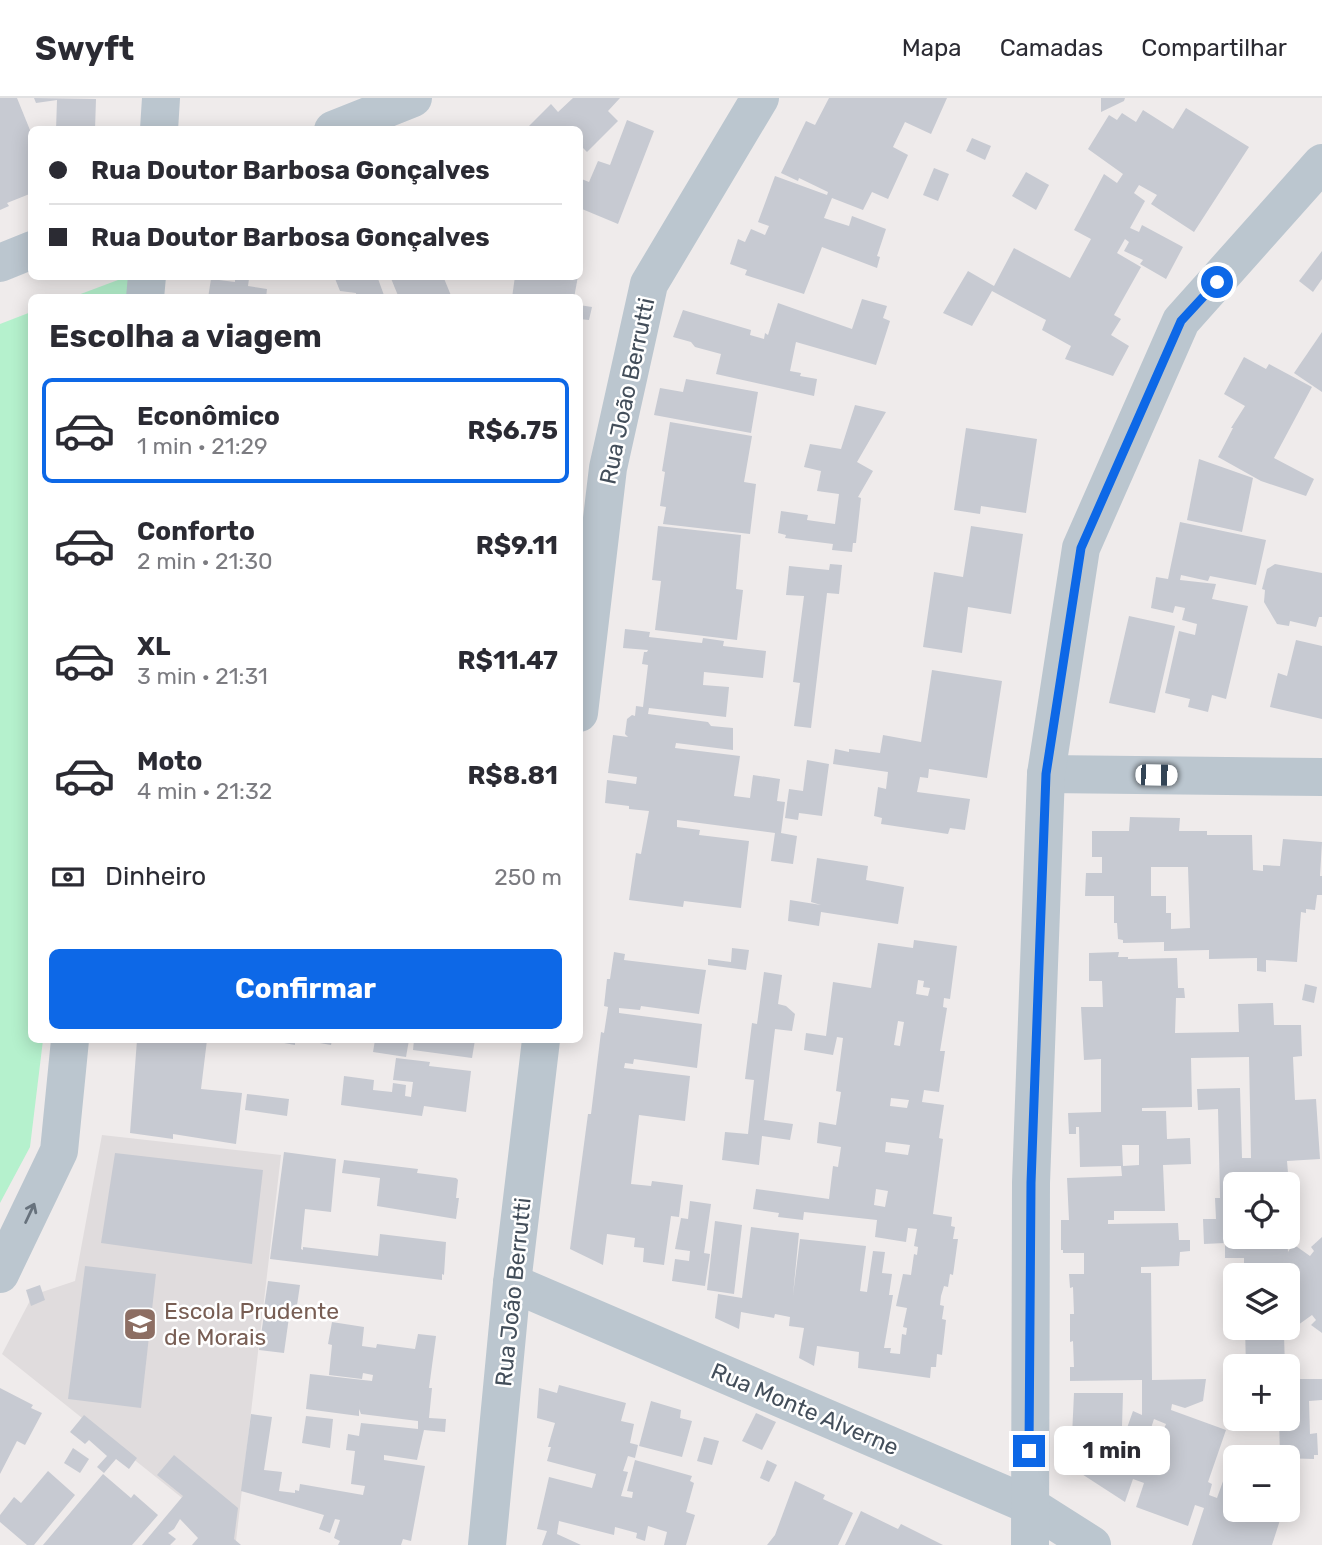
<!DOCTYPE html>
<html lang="pt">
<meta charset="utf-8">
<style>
:root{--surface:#fff;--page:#f7f7f7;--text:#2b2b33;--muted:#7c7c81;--line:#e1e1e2;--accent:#0d68e7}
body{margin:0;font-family:Rubik,sans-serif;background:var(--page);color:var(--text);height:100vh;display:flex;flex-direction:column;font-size:26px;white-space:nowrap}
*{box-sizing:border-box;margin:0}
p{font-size:23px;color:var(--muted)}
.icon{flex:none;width:38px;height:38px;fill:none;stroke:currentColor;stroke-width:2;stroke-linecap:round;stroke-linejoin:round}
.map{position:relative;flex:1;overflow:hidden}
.details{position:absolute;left:28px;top:196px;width:555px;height:749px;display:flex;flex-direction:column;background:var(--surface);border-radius:10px;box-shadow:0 4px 18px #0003}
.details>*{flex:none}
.guide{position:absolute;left:28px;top:28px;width:555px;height:154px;border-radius:10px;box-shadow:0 4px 18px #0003;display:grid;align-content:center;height:154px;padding:0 21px;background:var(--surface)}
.fabs{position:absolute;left:1223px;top:1074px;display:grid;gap:14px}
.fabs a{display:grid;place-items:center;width:77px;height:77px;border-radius:10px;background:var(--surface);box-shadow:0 4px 18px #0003;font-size:35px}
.end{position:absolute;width:32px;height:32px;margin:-16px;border:9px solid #0d68e7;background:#fff;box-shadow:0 0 0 4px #fff}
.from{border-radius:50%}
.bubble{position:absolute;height:49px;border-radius:10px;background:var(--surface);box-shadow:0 4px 18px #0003;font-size:23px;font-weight:700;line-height:49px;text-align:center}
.car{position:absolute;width:21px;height:42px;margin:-21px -10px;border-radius:9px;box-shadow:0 0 5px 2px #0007;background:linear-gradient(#fff 24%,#345 0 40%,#fff 0 76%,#345 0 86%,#fff 0)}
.guide b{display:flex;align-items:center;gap:24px;height:66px;font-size:26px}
.guide b+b{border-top:2px solid var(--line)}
.guide i{width:18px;height:18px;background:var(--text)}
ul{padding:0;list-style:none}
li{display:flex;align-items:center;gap:21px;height:105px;margin:0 14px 10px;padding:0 7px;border:4px solid transparent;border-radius:10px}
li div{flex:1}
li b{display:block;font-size:26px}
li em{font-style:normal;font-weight:700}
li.on{border-color:var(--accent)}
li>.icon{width:63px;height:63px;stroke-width:1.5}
h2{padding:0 21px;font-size:32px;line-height:84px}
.pay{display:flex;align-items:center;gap:18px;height:77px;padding:0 21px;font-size:26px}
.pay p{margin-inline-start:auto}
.cta{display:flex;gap:14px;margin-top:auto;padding:14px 21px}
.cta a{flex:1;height:80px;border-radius:10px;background:var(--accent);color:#fff;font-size:28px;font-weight:700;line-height:80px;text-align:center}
header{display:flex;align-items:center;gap:42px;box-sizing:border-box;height:98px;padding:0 35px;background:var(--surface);border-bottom:2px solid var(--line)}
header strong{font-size:33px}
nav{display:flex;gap:38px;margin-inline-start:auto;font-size:24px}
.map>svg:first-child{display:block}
.education{fill:#e0dcdd}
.green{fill:#b5f1cd}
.building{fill:#c7cad2;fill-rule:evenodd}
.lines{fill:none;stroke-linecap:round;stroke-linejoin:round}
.minor{stroke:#bbc6cf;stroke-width:38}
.oneway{stroke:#67727d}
.route{stroke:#0d68e7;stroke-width:9}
.labels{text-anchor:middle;stroke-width:5;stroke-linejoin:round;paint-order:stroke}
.street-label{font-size:23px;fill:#434e5a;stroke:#fff}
.education-label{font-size:23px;fill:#785e54;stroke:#fff;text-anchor:start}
</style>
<header>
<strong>Swyft</strong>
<nav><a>Mapa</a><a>Camadas</a><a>Compartilhar</a></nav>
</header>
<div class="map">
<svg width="1322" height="1447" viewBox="0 0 1322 1447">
<rect width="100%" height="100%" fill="#efebeb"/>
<polygon class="education" points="102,1037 281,1057 236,1443 2,1256 33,1197 75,1183"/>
<g class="green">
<polygon points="126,179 135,179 133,199 70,200"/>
<polygon points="31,214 32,942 43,942 30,1049 0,1105 0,226"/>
</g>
<g class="building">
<polygon points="0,0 17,0 32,37 32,95 7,105 9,108 0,112"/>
<polygon points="34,0 96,1 95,32 56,32 57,2 36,5"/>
<polygon points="573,0 620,0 608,13 618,23 587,54 579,46 579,32 525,32 551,6 558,14"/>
<polygon points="829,0 947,0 931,36 905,24 893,49 908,57 888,101 872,94 863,112 832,100 824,120 849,128 852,118 886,131 877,158 880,159 877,170 822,149 804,196 745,177 747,172 730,166 738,141 745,144 751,131 765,137 769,128 758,124 775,78 827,97 828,94 799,80 798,83 781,75 806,23 815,27"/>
<polygon points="1101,0 1125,0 1124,3 1101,14"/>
<polygon points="1186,10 1249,49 1194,134 1151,106 1157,97 1139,87 1134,95 1145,103 1130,130 1139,134 1142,127 1183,149 1166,181 1140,166 1143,162 1124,153 1129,144 1125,141 1117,155 1141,169 1114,217 1121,221 1111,237 1129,248 1113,278 1065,261 1071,248 1042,232 1046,222 992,193 972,228 943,215 968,173 994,188 1014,150 1070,180 1091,141 1074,132 1104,76 1117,85 1123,76 1088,51 1109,17 1117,22 1122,15 1136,24 1143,12 1173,31"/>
<polygon points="627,22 654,33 618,126 582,111 579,118 579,80 589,84 598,63 610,67"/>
<polygon points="972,40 991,48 985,62 966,53"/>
<polygon points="934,70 949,76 938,103 923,97"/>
<polygon points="1026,74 1049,87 1036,112 1012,98"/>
<polygon points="1322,153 1322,181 1313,194 1299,183"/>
<polygon points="334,178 377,178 385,200 356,200 356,195 340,193"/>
<polygon points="390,178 443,178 452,200 399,200"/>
<polygon points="515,178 578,178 574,200 512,200"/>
<polygon points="235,179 249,181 248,188 267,191 266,200 208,200 211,181 235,184"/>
<polygon points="862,201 887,208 883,220 890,223 876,267 796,244 790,273 801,275 800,278 817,281 814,298 716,276 721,256 695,249 691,244 673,239 683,212 751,232 750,237 764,241 765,235 768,237 778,205 852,231"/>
<polygon points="579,207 592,209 589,222 579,221"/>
<polygon points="1322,234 1322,294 1294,275"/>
<polygon points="1244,259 1266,271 1269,266 1312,289 1274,360 1314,381 1306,398 1261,383 1218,359 1233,330 1231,330 1245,308 1224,296"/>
<polygon points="686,281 758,294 751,335 654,317 660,290 683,294"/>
<polygon points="855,307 886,314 857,364 873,373 858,399 861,400 856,445 853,445 852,454 832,452 833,446 785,440 786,437 778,435 781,413 808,417 807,422 835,426 839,396 817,393 821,373 804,369 810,346 841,351"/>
<polygon points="670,324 752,338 744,384 756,386 750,436 663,426 666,409 660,408 665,374 662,373"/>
<polygon points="966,330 1037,341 1026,415 981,408 980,416 954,412"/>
<polygon points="1199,361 1253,380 1242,434 1187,422"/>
<polygon points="1180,424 1266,442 1256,487 1210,478 1208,483 1181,477 1180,482 1216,486 1212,501 1248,508 1226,601 1212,597 1208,614 1188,609 1190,601 1165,595 1179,533 1195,537 1197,526 1182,522 1185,510 1175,508 1173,515 1151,510 1156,479 1168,481"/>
<polygon points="658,428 741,437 736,491 743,492 737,542 655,532 661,483 652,482"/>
<polygon points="971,428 1023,436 1011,516 968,509 962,555 923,549 934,474 963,479"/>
<polygon points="830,466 842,467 839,496 827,495 811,630 794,628 800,585 793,584 804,498 786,497 789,468 829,472"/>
<polygon points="1275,466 1322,475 1322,519 1319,519 1316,529 1290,523 1289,528 1277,526 1264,504 1265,492 1262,491 1267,471"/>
<polygon points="1129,518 1175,528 1155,615 1109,605"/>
<polygon points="625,531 650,534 649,539 702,545 703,540 724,543 723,548 766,553 763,580 704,574 703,587 729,589 726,619 649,610 648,616 708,624 711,628 733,630 733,652 676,645 675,650 740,658 734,698 750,700 753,677 780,681 777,703 785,704 781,735 797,738 793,766 771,763 775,735 677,722 677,729 700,732 699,737 749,743 741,810 684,803 683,809 629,802 636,755 641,756 649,713 629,711 629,708 605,705 607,682 636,686 637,679 608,675 613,637 628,639 625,636 627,621 632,617 635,618 636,608 643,609 648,567 642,566 644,554 647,554 648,552 623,550"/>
<polygon points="1296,542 1322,548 1322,621 1270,609 1278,575 1287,578"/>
<polygon points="932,572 1002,583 987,680 929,671 928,680 920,679 917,694 970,701 965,732 950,730 948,736 881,726 882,720 874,718 878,689 886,691 888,674 833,666 835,651 849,654 849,651 880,655 883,637 921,644"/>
<polygon points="807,662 829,666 822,718 799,715 798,722 785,720 789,691 803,693"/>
<path d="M1130,719L1180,720L1179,733H1207V737H1252L1253,772L1263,773V767L1280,768L1283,741L1322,744L1320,778H1322V797H1317L1315,812L1306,811V815L1301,814L1297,864L1266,862V874L1257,873V860L1209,861V852L1164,853V844L1123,845V842L1118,841L1117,825H1114V798H1085L1086,775H1102V759H1092V733H1129ZM1151,769H1188L1190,830L1171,831V815H1166V798H1151Z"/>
<polygon points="817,760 868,768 866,782 904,789 898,826 821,814 819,828 788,823 790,802 821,807 811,804"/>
<path d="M914,842L957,848L950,901L944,900L943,909L947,910L940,953H945L939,994L924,992L922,1004L944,1007L939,1040L943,1041L933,1116L952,1119L951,1128L955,1129L953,1141H958L953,1177L950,1176L948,1189L944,1188L941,1198L940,1207L944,1208L942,1221L946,1222L942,1257L937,1256L936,1269H931L930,1280L858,1270L859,1254L817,1248L814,1268L799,1260L804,1230L789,1228L790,1219L775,1216L774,1220L741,1214L739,1231L715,1220L718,1196L742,1200L751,1129L799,1135L793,1197L800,1141L866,1148L860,1193L867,1194L873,1153L885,1154L882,1175L892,1176L889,1197H893L884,1250H891L890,1255L900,1256L902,1236L906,1237L907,1230L903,1229L907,1210L896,1208L903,1176L911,1177L914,1156L917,1157L918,1149L914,1148L917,1131L908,1130L906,1144L875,1139L877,1122L804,1114L803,1122L778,1119L779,1115L753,1111L756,1091L829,1101L833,1068L838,1069L841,1049L817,1045L819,1024L836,1027L841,994L836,993L843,940L837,939L833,957L804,952L806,935L826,938L833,884L871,890L878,845L913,850ZM918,882L924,883L923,889L930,890L928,898L916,896ZM898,923L904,924L900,948L894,947ZM891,1000L909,1002L907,1010L890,1008ZM886,1044L910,1047L908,1057L885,1054ZM876,1091L888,1093L885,1109L874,1107Z"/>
<polygon points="732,850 749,852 746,872 708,867 708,861 731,864"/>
<polygon points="614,854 625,856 624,862 706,872 699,916 641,908 640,912 619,910 619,915 702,926 697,970 634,961 633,966 625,965 624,970 690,978 685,1023 639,1017 631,1086 651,1088 652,1083 683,1087 679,1119 671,1118 664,1167 643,1164 644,1150 634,1149 635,1140 607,1136 603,1167 570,1151 588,1016 591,1016 601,934 604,935 608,909 604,908 607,881 610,881"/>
<path d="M1119,854L1118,859H1128V861L1177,860L1178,890H1184L1185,900H1176L1175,935L1239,934L1238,906L1273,905L1274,927H1301L1302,958L1293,959L1295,1002L1316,1001L1320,1061L1287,1063L1289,1087H1236V1139H1287L1288,1154L1293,1146L1310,1158L1314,1153L1311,1149L1322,1139V1235L1311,1227L1316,1222L1312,1217L1284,1237L1285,1269H1246L1245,1230H1288V1178H1279L1281,1171L1272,1168V1178H1244V1160H1225V1145L1204,1146L1203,1121H1216L1215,1100H1220L1218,1011L1198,1012L1197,991L1240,990L1242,1060H1251L1249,959L1191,960L1192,1009L1142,1010V1013H1166L1167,1041L1190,1040L1191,1066L1163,1067L1165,1113H1114V1122H1108V1126L1178,1125L1179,1142H1190V1153L1180,1154L1179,1168L1141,1169V1175H1151L1152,1282L1206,1281L1203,1303L1185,1310L1172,1306L1171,1312L1226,1332L1208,1384L1212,1386L1209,1397L1217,1400L1236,1347L1270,1360H1236V1412H1269L1267,1418L1280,1422L1272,1447H1192L1204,1410L1195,1407L1188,1428L1136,1409L1144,1385L1133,1381L1125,1404L1071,1369L1068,1362L1067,1339L1072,1338L1074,1295H1123L1122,1329L1127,1330L1133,1313L1142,1317V1282L1070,1283V1269H1074L1073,1243L1070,1244V1216H1074L1073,1189L1070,1190L1069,1176H1084V1155H1063V1152H1061V1122H1069L1067,1080L1122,1078L1121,1068L1080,1069L1079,1029H1076V1036H1069L1068,1015L1101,1014V961L1084,962L1081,909H1103L1102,883H1089V855ZM1122,1047H1139V1067L1123,1068ZM1154,1321L1166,1326L1160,1340L1149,1336Z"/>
<polygon points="764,874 782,877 778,906 786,908 795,916 792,933 775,931 764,1022 793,1026 790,1042 762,1038 759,1067 722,1062 725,1034 748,1036 754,982 745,981 752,925 757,926"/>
<polygon points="1305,886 1317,889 1314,905 1302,902"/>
<polygon points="137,942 207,942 201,991 242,995 236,1046 173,1036 173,1041 130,1035"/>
<polygon points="268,942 295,942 295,947"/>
<polygon points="303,942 332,942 331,947"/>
<polygon points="375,942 409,942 406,959 373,954"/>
<polygon points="414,942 475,942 472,960 413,952"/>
<polygon points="396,960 430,964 429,968 471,973 466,1014 424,1008 422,1018 341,1007 344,978 374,982 373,992 392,994 393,985 406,987 405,998 411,999 413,984 393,982"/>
<polygon points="247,996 289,1001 287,1018 245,1012"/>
<polygon points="284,1054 336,1061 331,1114 305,1111 301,1151 303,1152 303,1149 378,1158 380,1136 446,1144 444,1177 442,1176 442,1182 270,1161"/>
<polygon points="115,1055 263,1072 252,1166 101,1145"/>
<polygon points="344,1062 418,1071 417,1075 456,1080 458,1082 456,1100 459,1100 456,1121 377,1108 380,1080 342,1075"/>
<polygon points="690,1103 711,1106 704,1155 710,1156 705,1188 672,1183 675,1161 689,1163 690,1153 675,1151 681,1120 688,1121"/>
<polygon points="715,1123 742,1127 734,1196 707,1192"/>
<polygon points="85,1168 156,1176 141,1310 68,1301"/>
<polygon points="268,1183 300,1187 296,1214 264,1210"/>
<polygon points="40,1187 45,1202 31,1208 26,1192"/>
<polygon points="264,1216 289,1219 284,1255 259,1252"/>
<polygon points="332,1224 364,1229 362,1248 376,1250 377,1246 415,1251 418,1236 436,1238 429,1290 432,1290 429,1320 446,1321 445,1334 424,1332 417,1362 384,1357 384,1362 425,1368 411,1443 403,1441 401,1447 338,1447 340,1443 334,1440 340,1422 335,1421 330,1435 319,1431 324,1417 241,1393 251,1316 272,1319 264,1372 282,1374 279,1393 295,1395 295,1392 299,1393 300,1386 363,1397 365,1388 351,1386 355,1353 346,1352 348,1336 359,1338 361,1325 418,1331 418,1323 361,1316 359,1311 359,1318 306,1311 310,1276 372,1283 373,1277 363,1275 362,1281 329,1277 332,1247 328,1246"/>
<polygon points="1288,1281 1322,1281 1322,1302 1309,1303 1310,1336 1317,1335 1318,1357 1314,1357 1314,1361 1280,1360 1279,1321 1294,1320 1293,1298 1288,1298"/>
<polygon points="559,1287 626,1305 621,1323 634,1326 630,1345 638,1347 635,1360 628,1358 623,1373 628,1374 621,1398 632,1400 633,1394 627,1393 635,1362 692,1378 690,1383 694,1385 686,1414 695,1417 686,1447 664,1447 667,1434 648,1428 645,1443 636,1440 637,1435 615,1429 614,1437 559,1423 557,1436 581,1447 542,1447 547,1433 537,1431 549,1379 592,1390 596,1376 547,1363 551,1349 548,1349 555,1325 537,1320 539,1290 557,1295"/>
<polygon points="0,1290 33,1307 31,1310 42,1315 25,1347 17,1343 0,1376"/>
<polygon points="651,1303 681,1312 680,1320 692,1323 682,1359 639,1348"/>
<polygon points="756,1315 776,1324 762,1352 742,1343"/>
<polygon points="84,1317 137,1360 129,1371 116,1361 104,1375 97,1369 107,1358 89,1342 85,1346 70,1334"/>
<polygon points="306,1318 333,1321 330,1350 302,1345"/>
<polygon points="704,1339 719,1343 712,1367 697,1363"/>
<polygon points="73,1350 89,1361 80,1375 64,1365"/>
<polygon points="174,1357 238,1410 234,1441 241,1447 192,1447 198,1440 180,1421 174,1431 168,1435 176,1441 170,1447 142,1447 183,1398 157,1377"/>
<polygon points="767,1362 777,1367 769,1384 760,1380"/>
<polygon points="48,1373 75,1397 34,1447 27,1447 0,1424 0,1417 14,1399 21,1405"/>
<polygon points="103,1376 131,1400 134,1396 158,1417 132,1447 43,1447"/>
<polygon points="795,1383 825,1397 823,1401 853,1415 838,1447 767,1447 775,1437"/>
<polygon points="861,1413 898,1431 901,1426 943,1447 845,1447"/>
</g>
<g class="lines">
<g class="minor">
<polyline points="159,32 161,0"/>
<polyline points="333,32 413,0"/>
<polyline points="0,165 32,152"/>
<polyline points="145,200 147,178"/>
<polyline points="579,615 608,370 649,186 760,0"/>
<polyline points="1046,676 1322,679"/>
<polyline points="0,1176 59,1053 70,942"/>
<polyline points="512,1185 1029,1407 1092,1447"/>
<polyline points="487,1447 512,1185 541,942"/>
<polyline points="1030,1447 1031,1085 1046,676 1081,450 1181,223 1322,65"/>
</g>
</g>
<defs><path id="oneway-shaft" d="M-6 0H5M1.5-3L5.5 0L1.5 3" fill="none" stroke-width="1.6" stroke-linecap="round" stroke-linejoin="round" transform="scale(1.75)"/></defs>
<use class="oneway" href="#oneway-shaft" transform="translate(30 1115) rotate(-65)"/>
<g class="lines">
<polyline class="route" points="1029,1353 1031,1085 1046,676 1081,450 1181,223 1217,184"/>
</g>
<defs>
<g id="school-square" transform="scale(1.75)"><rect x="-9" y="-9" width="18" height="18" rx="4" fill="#8d6e63" stroke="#fff"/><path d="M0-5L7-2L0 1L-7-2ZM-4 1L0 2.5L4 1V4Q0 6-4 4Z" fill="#fff"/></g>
</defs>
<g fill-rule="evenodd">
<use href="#school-square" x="140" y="1226"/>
</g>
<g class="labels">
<g class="street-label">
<text transform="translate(627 293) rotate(-78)" y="8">Rua João Berrutti</text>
<text transform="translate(513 1194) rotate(-84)" y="8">Rua João Berrutti</text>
<text transform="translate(805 1311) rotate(23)" y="8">Rua Monte Alverne</text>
</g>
<g class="education-label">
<text x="164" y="1221">Escola Prudente<tspan x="164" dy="26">de Morais</tspan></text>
</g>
</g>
</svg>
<div class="fabs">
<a><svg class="icon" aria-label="locate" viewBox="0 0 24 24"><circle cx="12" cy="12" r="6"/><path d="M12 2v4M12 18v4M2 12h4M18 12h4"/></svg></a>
<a><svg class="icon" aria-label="layers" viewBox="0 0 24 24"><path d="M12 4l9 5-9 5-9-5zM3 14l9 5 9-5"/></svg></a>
<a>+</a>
<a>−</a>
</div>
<i class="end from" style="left:1217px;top:184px"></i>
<i class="end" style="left:1029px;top:1353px"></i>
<div class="bubble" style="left:1054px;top:1328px;width:116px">1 min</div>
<i class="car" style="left:1156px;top:677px;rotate:91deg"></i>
<div class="guide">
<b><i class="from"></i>Rua Doutor Barbosa Gonçalves</b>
<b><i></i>Rua Doutor Barbosa Gonçalves</b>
</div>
<section class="details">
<h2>Escolha a viagem</h2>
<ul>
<li class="on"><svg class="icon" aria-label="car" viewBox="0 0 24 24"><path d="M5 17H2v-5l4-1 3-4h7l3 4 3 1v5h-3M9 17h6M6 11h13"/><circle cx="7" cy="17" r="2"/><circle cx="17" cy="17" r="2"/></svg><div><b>Econômico</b><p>1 min · 21:29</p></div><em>R$6.75</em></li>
<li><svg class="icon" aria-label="car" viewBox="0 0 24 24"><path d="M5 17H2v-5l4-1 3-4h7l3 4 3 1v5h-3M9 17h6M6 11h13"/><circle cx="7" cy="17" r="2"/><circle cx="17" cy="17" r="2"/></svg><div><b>Conforto</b><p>2 min · 21:30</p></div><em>R$9.11</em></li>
<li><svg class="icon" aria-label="car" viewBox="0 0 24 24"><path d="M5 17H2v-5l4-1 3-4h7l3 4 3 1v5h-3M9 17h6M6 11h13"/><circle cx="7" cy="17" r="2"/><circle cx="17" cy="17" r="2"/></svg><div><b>XL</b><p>3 min · 21:31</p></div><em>R$11.47</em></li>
<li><svg class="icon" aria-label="car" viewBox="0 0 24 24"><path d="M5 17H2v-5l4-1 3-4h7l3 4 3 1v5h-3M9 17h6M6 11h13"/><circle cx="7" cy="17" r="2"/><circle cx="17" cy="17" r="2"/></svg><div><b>Moto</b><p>4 min · 21:32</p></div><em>R$8.81</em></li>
</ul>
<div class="pay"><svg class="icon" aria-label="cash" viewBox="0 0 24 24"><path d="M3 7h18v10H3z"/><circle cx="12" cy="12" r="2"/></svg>Dinheiro<p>250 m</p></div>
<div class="cta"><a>Confirmar</a></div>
</section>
</div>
